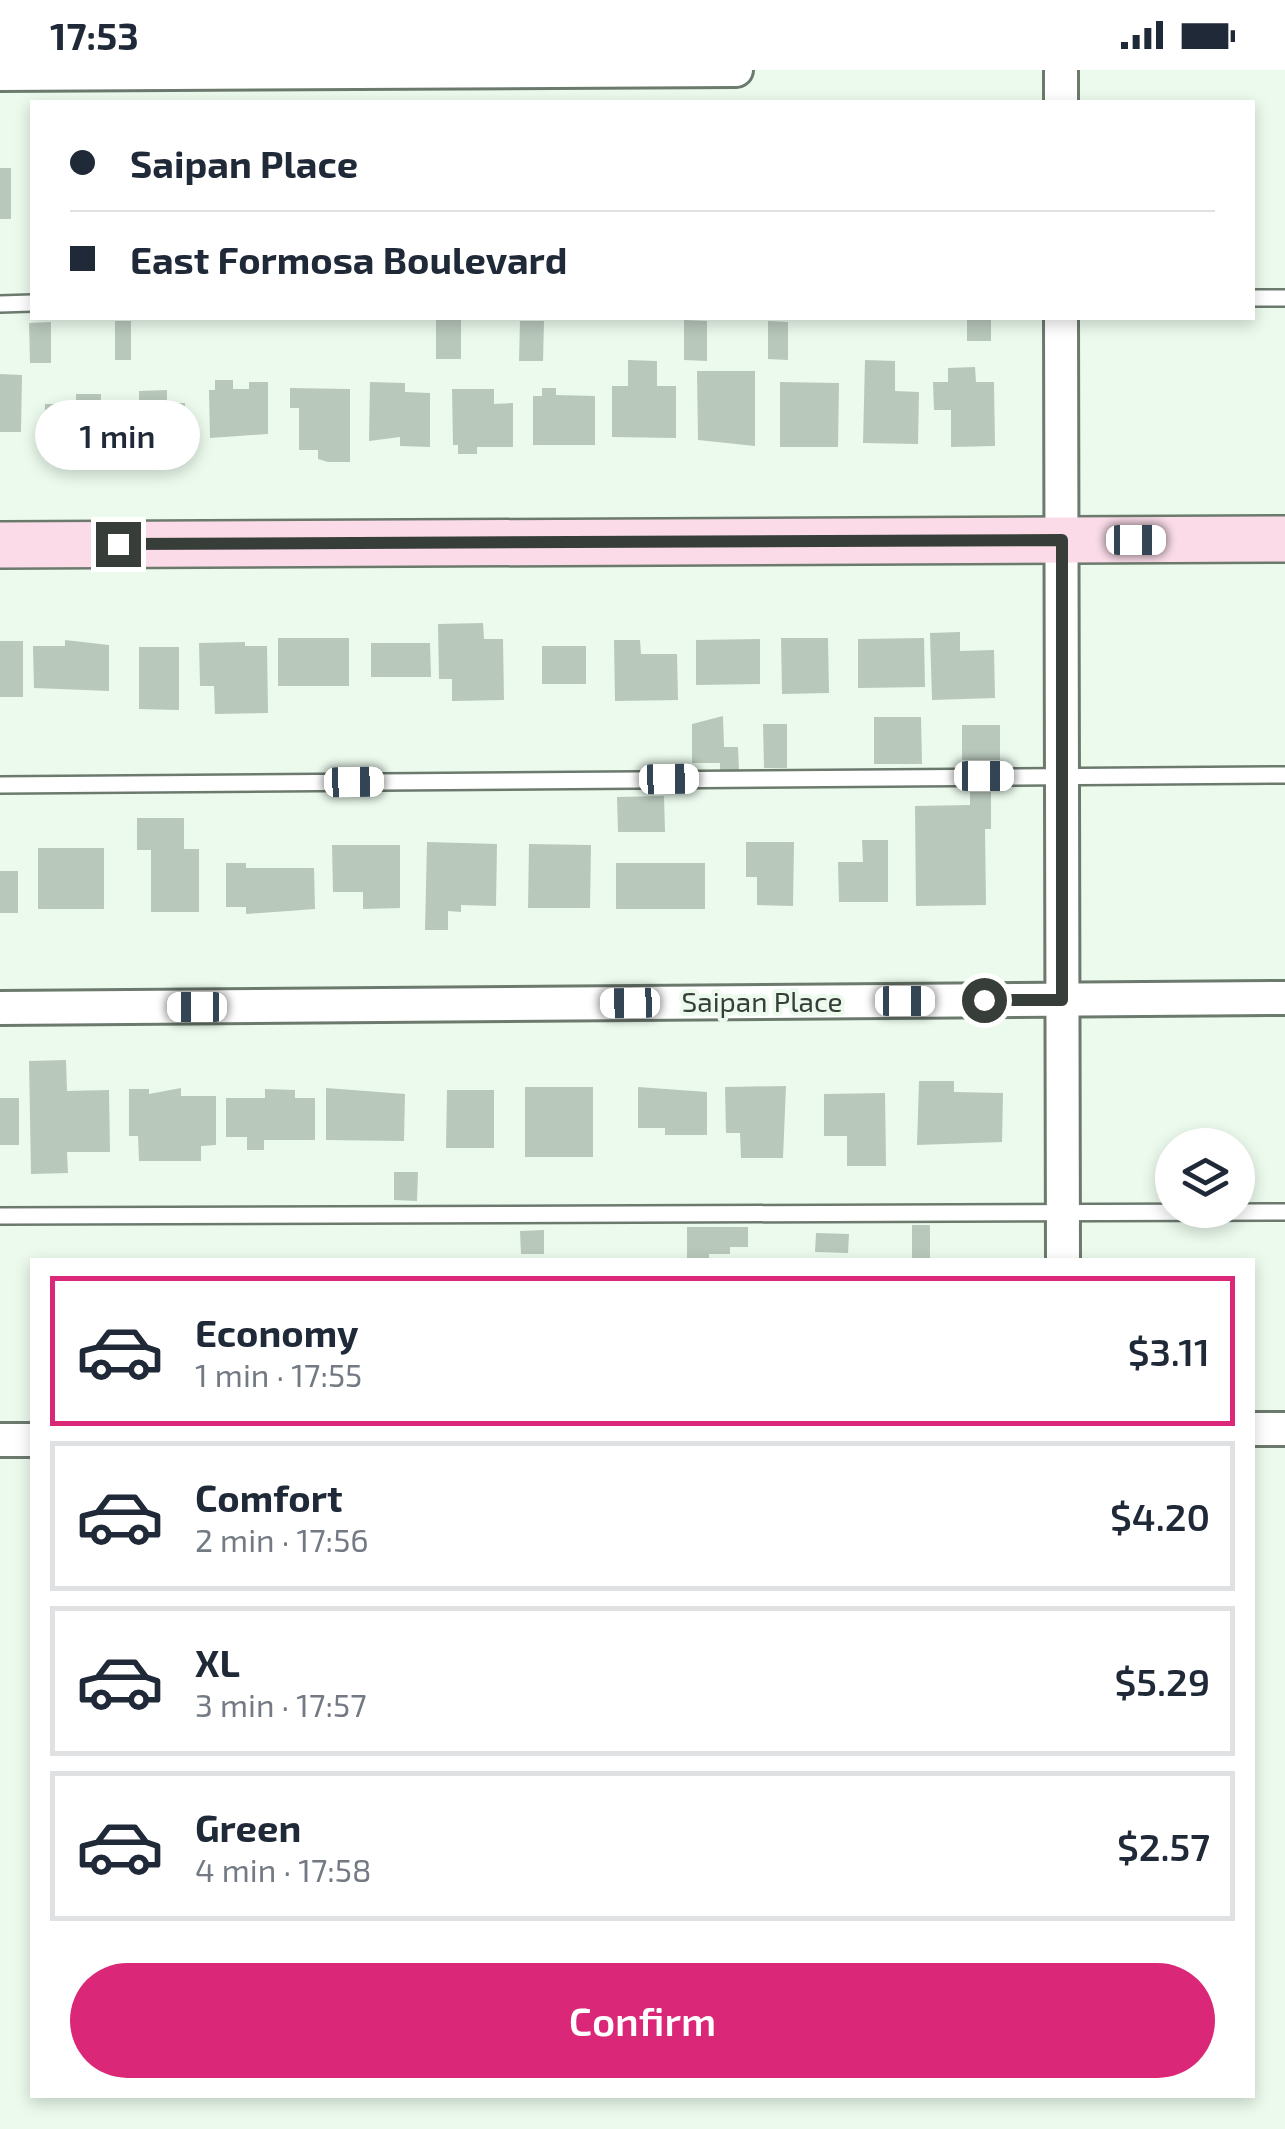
<!DOCTYPE html>
<meta charset="utf-8">
<style>
:root{--surface:#fff;--page:#f2f2f3;--text:#1f2937;--muted:#747a83;--line:#e0e1e3;--accent:#db2777}
body{margin:0;font-family:"Exo 2",sans-serif;background:var(--page);color:var(--text);height:100vh;display:flex;flex-direction:column;font-size:38px;white-space:nowrap}
*{box-sizing:border-box;margin:0}
p{font-size:32px;color:var(--muted)}
.icon{flex:none;width:55px;height:55px;fill:none;stroke:currentColor;stroke-width:2;stroke-linecap:round;stroke-linejoin:round}
.map{position:relative;flex:1;overflow:hidden}
.sheet{position:absolute;left:30px;top:1188px;width:1225px;height:840px;display:flex;flex-direction:column;background:var(--surface);border-radius:0px;box-shadow:0 5px 15px #0003}
.sheet>*{flex:none}
.hud{position:absolute;left:30px;top:30px;width:1225px;height:220px;border-radius:0px;box-shadow:0 5px 15px #0003;display:grid;align-content:center;height:220px;padding:0 40px;background:var(--surface)}
.controls{position:absolute;left:1155px;top:1058px;display:grid;gap:20px}
.controls a{display:grid;place-items:center;width:100px;height:100px;border-radius:50%;background:var(--surface);box-shadow:0 5px 15px #0003;font-size:50px}
.end{position:absolute;width:45px;height:45px;margin:-22px;border:12px solid #373d38;background:#fff;box-shadow:0 0 0 5px #fff}
.from{border-radius:50%}
.bubble{position:absolute;height:70px;border-radius:35px;background:var(--surface);box-shadow:0 5px 15px #0003;font-size:32px;font-weight:600;line-height:70px;text-align:center}
.car{position:absolute;width:30px;height:60px;margin:-30px -15px;border-radius:12px;box-shadow:0 0 8px 2px #0007;background:linear-gradient(#fff 24%,#345 0 40%,#fff 0 76%,#345 0 86%,#fff 0)}
.hud b{display:flex;align-items:center;gap:35px;height:95px;font-size:38px}
.hud b+b{border-top:2px solid var(--line)}
.hud i{width:25px;height:25px;background:var(--text)}
ul{padding:18px 0 0;list-style:none}
li{display:flex;align-items:center;gap:30px;height:150px;margin:0 20px 15px;padding:0 20px;border:5px solid var(--line);border-radius:0px}
li div{flex:1}
li b{display:block;font-size:38px}
li em{font-style:normal;font-weight:600}
li.active{border-color:var(--accent)}
li>.icon{width:90px;height:90px;stroke-width:1.5}
.action{display:flex;gap:20px;margin-top:auto;padding:20px 40px}
.action a{flex:1;height:115px;border-radius:60px;background:var(--accent);color:#fff;font-size:40px;font-weight:600;line-height:115px;text-align:center}
.status{display:flex;justify-content:space-between;align-items:center;height:70px;padding:0 50px;background:var(--surface);direction:ltr}
.status svg{height:28px;fill:currentColor}
.map>svg:first-child{display:block}
.building{fill:#b8c8bb}
.lines{fill:none;stroke-linecap:round;stroke-linejoin:round}
.lane-casing{stroke:#6c7a6e;stroke-width:20}
.street-casing{stroke:#6c7a6e;stroke-width:38}
.secondary-casing{stroke:#6c7a6e;stroke-width:50}
.lane{stroke:#fff;stroke-width:15}
.street{stroke:#fff;stroke-width:32}
.secondary{stroke:#fadbe7;stroke-width:45}
.route{stroke:#373d38;stroke-width:12}
.labels{text-anchor:middle;stroke-width:8;stroke-linejoin:round;paint-order:stroke}
.street-label{font-size:28px;fill:#373d38;stroke:#ebfaed}
</style>
<div class="status"><b>17:53</b><svg viewBox="0 0 49 12"><path d="M0 12V9h3v3zM5 12V6h3v6zM10 12V3h3v9zM15 12V0h3v12zM26 1h20v11H26zM47 4h2v5h-2z"/></svg></div>
<div class="map">
<svg width="1285" height="2059" viewBox="0 0 1285 2059">
<rect width="100%" height="100%" fill="#ebfaed"/>
<g class="building">
<rect x="0" y="98" width="11" height="51"/>
<rect x="436" y="248" width="25" height="41"/>
<polygon points="684,250 707,251 707,291 684,290"/>
<rect x="967" y="250" width="24" height="21"/>
<rect x="115" y="251" width="16" height="39"/>
<polygon points="520,251 544,251 543,291 519,291"/>
<polygon points="768,251 788,252 788,290 768,289"/>
<polygon points="51,252 51,293 30,293 29,253"/>
<polygon points="628,290 657,291 657,316 676,316 676,368 612,367 612,316 628,316"/>
<polygon points="865,290 895,291 895,321 919,322 918,374 863,373"/>
<polygon points="975,297 976,312 994,312 995,376 951,377 951,340 934,340 933,312 948,312 948,298"/>
<polygon points="697,301 755,301 755,376 698,370"/>
<polygon points="0,304 22,305 21,362 0,362"/>
<polygon points="215,310 233,310 233,319 249,319 249,312 268,312 268,364 210,368 209,320 215,320"/>
<polygon points="370,312 405,313 405,322 430,323 430,377 400,376 400,367 369,371"/>
<polygon points="780,312 839,313 838,377 780,377"/>
<polygon points="290,318 350,319 350,392 328,392 318,389 318,380 299,380 299,338 290,338"/>
<polygon points="542,318 556,318 556,325 595,326 595,375 533,375 533,326 542,326"/>
<polygon points="452,319 494,319 494,334 513,333 513,377 477,377 477,384 458,384 458,375 453,375"/>
<polygon points="167,320 167,333 185,333 186,378 127,379 126,335 139,334 139,321"/>
<polygon points="76,324 101,324 100,378 76,378 76,369 58,369 58,377 44,376 45,334 76,334"/>
<polygon points="483,553 484,569 503,569 504,630 452,631 452,609 439,609 438,554"/>
<polygon points="960,562 960,581 994,580 995,628 932,630 930,563"/>
<rect x="278" y="568" width="71" height="48"/>
<polygon points="781,568 828,568 829,623 782,624"/>
<polygon points="924,568 925,617 858,618 858,569"/>
<polygon points="760,569 760,614 696,615 696,570"/>
<polygon points="65,570 109,575 109,621 34,618 33,576 65,576"/>
<polygon points="614,570 640,570 641,584 677,584 678,630 615,631"/>
<rect x="0" y="571" width="23" height="56"/>
<polygon points="245,572 245,576 267,576 268,643 215,644 214,616 200,616 199,573"/>
<polygon points="371,573 430,573 431,607 371,607"/>
<rect x="542" y="576" width="44" height="38"/>
<polygon points="139,577 179,577 179,640 139,639"/>
<polygon points="723,646 724,677 738,677 739,700 720,701 720,693 692,693 692,654"/>
<polygon points="874,647 921,647 922,694 874,694"/>
<polygon points="763,654 787,654 787,698 764,698"/>
<rect x="962" y="655" width="38" height="35"/>
<polygon points="970,722 991,722 991,759 985,759 986,835 916,836 915,736 970,735"/>
<polygon points="664,726 665,762 618,762 617,727"/>
<polygon points="137,748 184,748 184,779 199,779 199,842 151,842 151,780 137,780"/>
<polygon points="862,770 888,770 888,832 839,832 838,792 863,792"/>
<polygon points="427,772 497,774 496,836 461,835 461,842 448,841 448,860 425,860"/>
<polygon points="746,772 794,772 793,836 757,835 757,807 746,807"/>
<polygon points="529,774 591,775 590,838 528,838"/>
<polygon points="332,775 400,775 400,838 363,839 363,822 333,822"/>
<rect x="38" y="778" width="66" height="61"/>
<polygon points="226,793 246,793 246,798 314,798 315,839 246,844 246,837 226,837"/>
<rect x="616" y="793" width="89" height="46"/>
<rect x="0" y="801" width="18" height="42"/>
<polygon points="66,990 67,1021 109,1020 110,1082 67,1082 68,1103 31,1104 29,991"/>
<polygon points="919,1011 954,1011 954,1022 1003,1023 1002,1072 917,1075"/>
<polygon points="786,1016 783,1088 741,1088 740,1063 726,1063 725,1017"/>
<rect x="525" y="1017" width="68" height="70"/>
<polygon points="638,1017 707,1022 707,1065 665,1065 665,1058 638,1058"/>
<polygon points="181,1018 181,1026 216,1026 216,1075 201,1076 201,1091 139,1091 138,1066 129,1066 129,1019 149,1019 149,1024"/>
<polygon points="326,1018 405,1024 404,1071 326,1070"/>
<polygon points="265,1019 295,1020 295,1028 315,1028 315,1070 264,1070 264,1080 247,1080 247,1067 226,1067 226,1028 265,1028"/>
<polygon points="447,1020 494,1020 494,1078 446,1078"/>
<polygon points="885,1023 886,1096 847,1096 847,1066 824,1066 824,1024"/>
<rect x="0" y="1028" width="19" height="47"/>
<polygon points="394,1102 418,1102 417,1131 394,1130"/>
<rect x="912" y="1155" width="18" height="35"/>
<polygon points="687,1157 748,1157 748,1177 730,1177 730,1184 709,1184 709,1190 687,1190"/>
<polygon points="544,1160 544,1184 521,1184 520,1161"/>
<polygon points="816,1163 849,1164 848,1183 815,1182"/>
</g>
<g class="lines">
<g class="lane-casing">
<g id="lane">
<polyline points="1252,228 1285,228"/>
<polyline points="0,234 32,233"/>
<polyline points="0,715 1285,705"/>
<polyline points="0,1146 1285,1142"/>
</g>
</g>
<g class="street-casing">
<g id="street">
<polyline points="1061,0 1061,32"/>
<polyline points="0,4 736,0"/>
<polyline points="1061,248 1063,1190"/>
<polyline points="0,938 1285,928"/>
<polyline points="1252,1359 1285,1359"/>
<polyline points="0,1370 32,1370"/>
</g>
</g>
<g class="secondary-casing">
<polyline id="secondary" points="0,475 1285,469"/>
</g>
<use href="#lane" class="lane"/>
<use href="#street" class="street"/>
<use href="#secondary" class="secondary"/>
</g>
<g class="lines">
<polyline class="route" points="118,474 1062,470 1062,930 984,930"/>
</g>
<g class="labels">
<g class="street-label">
<text x="762" y="942">Saipan Place</text>
</g>
</g>
</svg>
<div class="controls">
<a><svg class="icon" aria-label="layers" viewBox="0 0 24 24"><path d="M12 4l9 5-9 5-9-5zM3 14l9 5 9-5"/></svg></a>
</div>
<i class="end from" style="left:984px;top:930px"></i>
<i class="end" style="left:118px;top:474px"></i>
<div class="bubble" style="left:35px;top:330px;width:165px">1 min</div>
<i class="car" style="left:1136px;top:470px;rotate:90deg"></i>
<i class="car" style="left:984px;top:706px;rotate:90deg"></i>
<i class="car" style="left:669px;top:709px;rotate:89deg"></i>
<i class="car" style="left:354px;top:712px;rotate:89deg"></i>
<i class="car" style="left:905px;top:931px;rotate:90deg"></i>
<i class="car" style="left:630px;top:933px;rotate:269deg"></i>
<i class="car" style="left:197px;top:937px;rotate:270deg"></i>
<div class="hud">
<b><i class="from"></i>Saipan Place</b>
<b><i></i>East Formosa Boulevard</b>
</div>
<section class="sheet">
<ul>
<li class="active"><svg class="icon" aria-label="car" viewBox="0 0 24 24"><path d="M5 17H2v-5l4-1 3-4h7l3 4 3 1v5h-3M9 17h6M6 11h13"/><circle cx="7" cy="17" r="2"/><circle cx="17" cy="17" r="2"/></svg><div><b>Economy</b><p>1 min · 17:55</p></div><em>$3.11</em></li>
<li><svg class="icon" aria-label="car" viewBox="0 0 24 24"><path d="M5 17H2v-5l4-1 3-4h7l3 4 3 1v5h-3M9 17h6M6 11h13"/><circle cx="7" cy="17" r="2"/><circle cx="17" cy="17" r="2"/></svg><div><b>Comfort</b><p>2 min · 17:56</p></div><em>$4.20</em></li>
<li><svg class="icon" aria-label="car" viewBox="0 0 24 24"><path d="M5 17H2v-5l4-1 3-4h7l3 4 3 1v5h-3M9 17h6M6 11h13"/><circle cx="7" cy="17" r="2"/><circle cx="17" cy="17" r="2"/></svg><div><b>XL</b><p>3 min · 17:57</p></div><em>$5.29</em></li>
<li><svg class="icon" aria-label="car" viewBox="0 0 24 24"><path d="M5 17H2v-5l4-1 3-4h7l3 4 3 1v5h-3M9 17h6M6 11h13"/><circle cx="7" cy="17" r="2"/><circle cx="17" cy="17" r="2"/></svg><div><b>Green</b><p>4 min · 17:58</p></div><em>$2.57</em></li>
</ul>
<div class="action"><a>Confirm</a></div>
</section>
</div>
